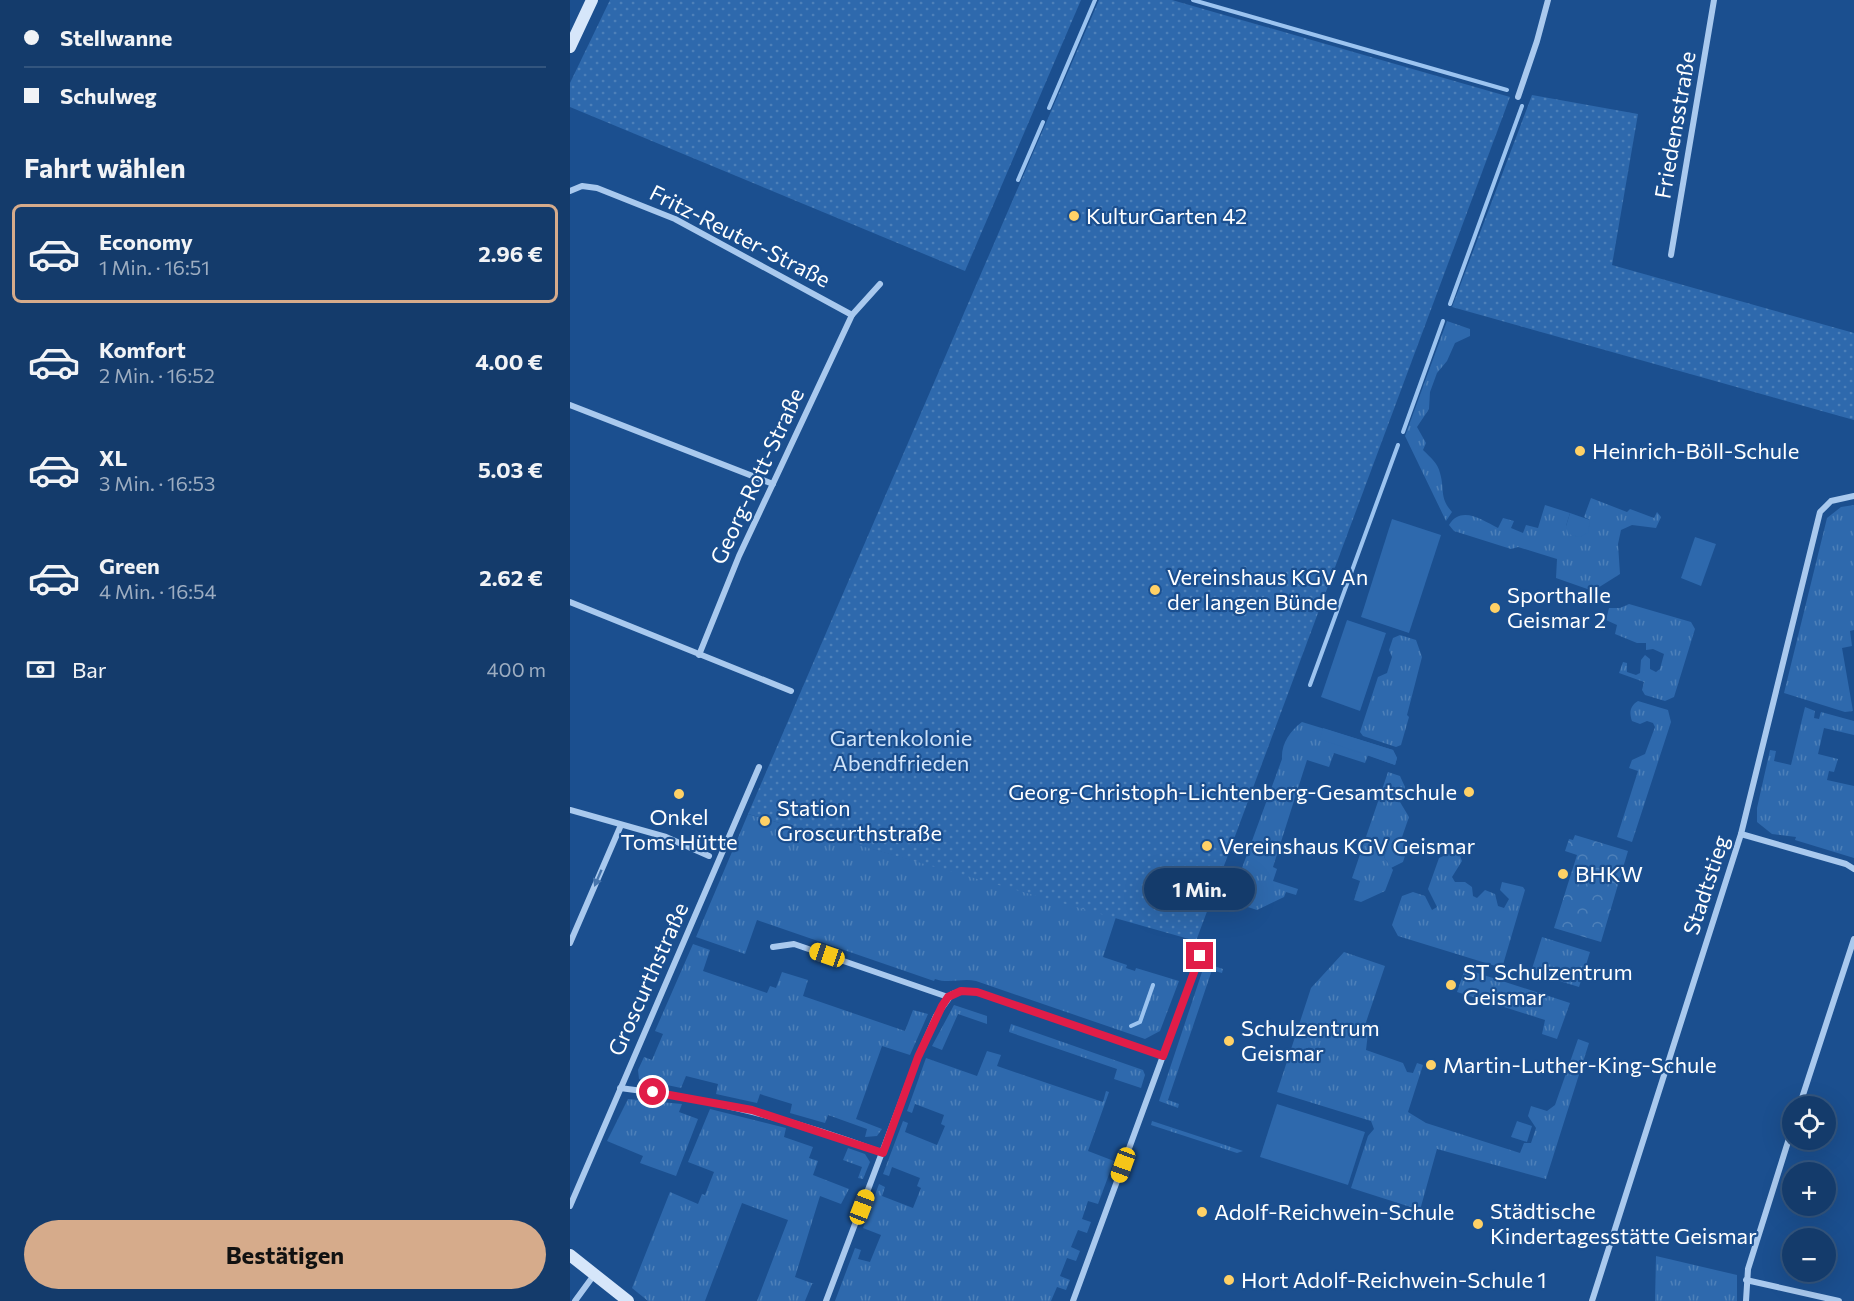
<!DOCTYPE html>
<html lang="de">
<meta charset="utf-8">
<style>
:root{--surface:#143b6b;--page:#1d4271;--text:#f1f3f6;--muted:#9dadc1;--line:#33557e;--accent:#d6ab8b}
body{margin:0;font-family:Commissioner,sans-serif;background:var(--page);color:var(--text);height:100vh;display:flex;flex-direction:column;font-size:22px;white-space:nowrap}
*{box-sizing:border-box;margin:0}
p{font-size:20px;color:var(--muted)}
.icon{flex:none;width:33px;height:33px;fill:none;stroke:currentColor;stroke-width:2;stroke-linecap:round;stroke-linejoin:round}
.map{position:relative;flex:1;overflow:hidden}
.drawer{display:flex;flex-direction:column;background:var(--surface);width:570px}
.drawer>*{flex:none}
.top-card{display:grid;align-content:center;height:132px;padding:0 24px;background:var(--surface)}
.fabs{position:absolute;left:1212px;top:1096px;display:grid;gap:12px}
.fabs a{display:grid;place-items:center;width:54px;height:54px;border-radius:50%;background:var(--surface);box-shadow:0 6px 24px #0002,0 0 0 2px var(--line);font-size:30px}
.end{position:absolute;width:27px;height:27px;margin:-14px;border:8px solid #e11d48;background:#fff;box-shadow:0 0 0 3px #fff}
.from{border-radius:50%}
.bubble{position:absolute;height:42px;border-radius:21px;background:var(--surface);box-shadow:0 6px 24px #0002,0 0 0 2px var(--line);font-size:20px;font-weight:700;line-height:42px;text-align:center}
.car{position:absolute;width:18px;height:36px;margin:-18px -9px;border-radius:8px;box-shadow:0 0 4px 2px #0007;background:linear-gradient(#f5c518 24%,#345 0 40%,#f5c518 0 76%,#345 0 86%,#f5c518 0)}
.top-card b{display:flex;align-items:center;gap:21px;height:57px;font-size:22px}
.top-card b+b{border-top:2px solid var(--line)}
.top-card i{width:15px;height:15px;background:var(--text)}
ul{padding:0;list-style:none}
li{display:flex;align-items:center;gap:18px;height:99px;margin:0 12px 9px;padding:0 12px;border:3px solid transparent;border-radius:9px}
li div{flex:1}
li b{display:block;font-size:22px}
li em{font-style:normal;font-weight:700}
li.selected{border-color:var(--accent)}
li>.icon{width:54px;height:54px;stroke-width:1.5}
h2{padding:0 24px;font-size:27px;line-height:72px}
.pay{display:flex;align-items:center;gap:15px;height:66px;padding:0 24px;font-size:22px}
.pay p{margin-inline-start:auto}
.cta{display:flex;gap:12px;margin-top:auto;padding:12px 24px}
.cta a{flex:1;height:69px;border-radius:36px;background:var(--accent);color:#111;font-size:24px;font-weight:700;line-height:69px;text-align:center}
main{display:flex;flex:1;min-height:0}
.map>svg:first-child{display:block}
.grass{fill:url(#grass-tufts)}
.forest{fill:url(#forest-crowns)}
.garden{fill:url(#garden-dots)}
.pitch{fill:#2e69ad}
.lines{fill:none;stroke-linecap:round;stroke-linejoin:round}
.stream{stroke:#9cc4f0;stroke-width:4}
.street{stroke:#a9c9ee;stroke-width:6}
.secondary{stroke:#d6e6fa;stroke-width:12}
.oneway{fill:#4674ac}
.route{stroke:#e11d48;stroke-width:8}
.poi-dot{fill:#ffd166;stroke:#1b4f8f;stroke-width:2}
.labels{text-anchor:middle;stroke-width:4.5;stroke-linejoin:round;paint-order:stroke}
.street-label{font-size:22px;fill:#fff;stroke:#1b4f8f}
.poi-label{font-size:22px;fill:#fff;stroke:#1b4f8f;text-anchor:start}
.park-label{font-size:22px;fill:#cfe3fa;stroke:#1b4f8f}
</style>
<main>
<section class="drawer">
<div class="top-card">
<b><i class="from"></i>Stellwanne</b>
<b><i></i>Schulweg</b>
</div>
<h2>Fahrt wählen</h2>
<ul>
<li class="selected"><svg class="icon" aria-label="car" viewBox="0 0 24 24"><path d="M5 17H2v-5l4-1 3-4h7l3 4 3 1v5h-3M9 17h6M6 11h13"/><circle cx="7" cy="17" r="2"/><circle cx="17" cy="17" r="2"/></svg><div><b>Economy</b><p>1 Min. · 16:51</p></div><em>2.96 €</em></li>
<li><svg class="icon" aria-label="car" viewBox="0 0 24 24"><path d="M5 17H2v-5l4-1 3-4h7l3 4 3 1v5h-3M9 17h6M6 11h13"/><circle cx="7" cy="17" r="2"/><circle cx="17" cy="17" r="2"/></svg><div><b>Komfort</b><p>2 Min. · 16:52</p></div><em>4.00 €</em></li>
<li><svg class="icon" aria-label="car" viewBox="0 0 24 24"><path d="M5 17H2v-5l4-1 3-4h7l3 4 3 1v5h-3M9 17h6M6 11h13"/><circle cx="7" cy="17" r="2"/><circle cx="17" cy="17" r="2"/></svg><div><b>XL</b><p>3 Min. · 16:53</p></div><em>5.03 €</em></li>
<li><svg class="icon" aria-label="car" viewBox="0 0 24 24"><path d="M5 17H2v-5l4-1 3-4h7l3 4 3 1v5h-3M9 17h6M6 11h13"/><circle cx="7" cy="17" r="2"/><circle cx="17" cy="17" r="2"/></svg><div><b>Green</b><p>4 Min. · 16:54</p></div><em>2.62 €</em></li>
</ul>
<div class="pay"><svg class="icon" aria-label="cash" viewBox="0 0 24 24"><path d="M3 7h18v10H3z"/><circle cx="12" cy="12" r="2"/></svg>Bar<p>400 m</p></div>
<div class="cta"><a>Bestätigen</a></div>
</section>
<div class="map">
<svg width="1284" height="1301" viewBox="0 0 1284 1301">
<defs>
<pattern id="grass-tufts" width="24" height="20" patternUnits="userSpaceOnUse" patternTransform="scale(1.5)"><rect width="24" height="20" fill="#2e69ad"/><path d="M3 7l-1-3M5 7V3M7 7l1-3M15 17l-1-3M17 17v-4M19 17l1-3" fill="none" stroke="#4d80b9"/></pattern>
<pattern id="forest-crowns" width="20" height="18" patternUnits="userSpaceOnUse" patternTransform="scale(1.5)"><rect width="20" height="18" fill="#2e69ad"/><path d="M2 6a3 3 0 1 1 6 0M12 15a3 3 0 1 1 6 0" fill="none" stroke="#4d80b9"/></pattern>
<pattern id="garden-dots" width="8" height="8" patternUnits="userSpaceOnUse" patternTransform="scale(1.5)"><rect width="8" height="8" fill="#2e69ad"/><path d="M2 2h.1M6 6h.1" fill="none" stroke="#4d80b9" stroke-width="1.8" stroke-linecap="round"/></pattern>
</defs>
<rect width="100%" height="100%" fill="#1b4f8f"/>
<g class="grass">
<path d="M877,321L900,329V336L885,343L877,361L867,373L860,392L859,409L847,427L856,443L853,450C860,457 868,463 870,473C875,490 869,497 882,512L876,521L835,436Z"/>
<path d="M1021,498L1057,512L1060,509L1084,518L1087,512L1091,517L1086,528L1062,525L1051,530L1048,544L1050,574L1023,591L986,578L987,559L948,547L941,549L884,531L879,525C891,505 912,520 928,528L933,518L944,521L941,528L953,533L956,525L968,528L975,505L1000,513L996,526L1020,520L1014,517Z"/>
<polygon points="1284,505 1284,630 1280,631 1282,646 1272,648 1283,711 1275,712 1214,693 1257,518 1271,507"/>
<polygon points="1059,604 1121,622 1125,629 1104,697 1095,701 1075,695 1072,690 1074,682 1049,673 1053,662 1057,663 1057,672 1066,675 1070,673 1071,660 1075,655 1080,659 1080,669 1086,672 1090,669 1094,654 1083,649 1076,650 1076,643 1067,643 1045,634 1047,625 1036,620 1039,608 1050,608"/>
<polygon points="830,635 846,640 852,657 837,715 839,717 831,745 826,747 793,736 790,732 808,677 817,673 822,657 819,650 823,638"/>
<path d="M1068,701L1098,710L1101,722L1062,842L1047,837L1068,771L1059,768L1062,760L1075,754L1085,727L1083,723L1077,721L1070,724L1062,721C1059,712 1060,706 1068,701Z"/>
<polygon points="1235,707 1245,711 1244,718 1249,719 1251,712 1284,721 1284,735 1254,728 1248,754 1268,759 1264,772 1259,771 1257,780 1284,786 1284,858 1225,840 1226,837 1202,834 1187,822 1187,808 1200,750 1206,751 1204,761 1221,765"/>
<path d="M732,722L823,750L827,758L825,765L798,755L795,763L764,753L759,767L737,760L703,867L707,869L703,881L728,889L726,895L716,892L714,897L687,910L656,900L668,879L712,759C711,744 720,731 732,722Z"/>
<polygon points="818,772 830,776 835,787 830,802 839,817 832,837 819,845 814,857 823,870 815,891 791,902 784,900 790,881 782,878"/>
<path d="M178,814L546,917L533,957L557,965L556,968L565,971L566,968L609,981L590,1031L575,1039L406,981C392,978 379,984 365,979L364,981L187,920L175,954L126,937Z"/>
<polygon points="880,853 890,856 892,861 882,877 885,882 895,882 902,887 903,896 907,898 915,890 925,894 928,906 934,908 939,899 930,890 932,882 953,887 955,890 932,968 828,936 822,925 832,896 843,892 855,896 862,910 867,907 858,889 869,858"/>
<polygon points="972,937 1020,952 1009,987 961,972"/>
<polygon points="123,944 140,950 133,971 197,993 200,986 206,988 212,972 238,980 233,996 335,1031 343,1010 358,1014 340,1055 312,1046 286,1119 312,1129 307,1136 295,1137 297,1129 258,1115 255,1123 220,1113 222,1104 190,1094 187,1103 146,1094 148,1084 116,1076 111,1088 69,1079 68,1070 74,1057 82,1060 93,1034 85,1031"/>
<polygon points="774,952 815,966 793,1031 798,1033 796,1050 833,1063 837,1072 843,1073 847,1063 853,1065 838,1112 856,1123 950,1153 954,1143 961,1143 966,1128 958,1116 961,1106 977,1111 985,1105 1008,1039 1019,1043 976,1179 867,1149 850,1210 781,1188 798,1136 804,1129 801,1121 707,1092 741,988"/>
<polygon points="635,963 653,969 652,973 642,970 598,1100 609,1104 608,1108 589,1101"/>
<polygon points="895,969 1000,1003 987,1039 972,1034 975,1020 887,992"/>
<polygon points="384,1005 417,1016 417,1024 388,1014 372,1050 362,1046"/>
<polygon points="441,1024 573,1070 575,1075 571,1088 544,1079 547,1069 439,1032"/>
<polygon points="417,1051 431,1055 427,1066 527,1100 533,1102 536,1091 539,1092 518,1151 544,1161 528,1204 518,1201 512,1219 521,1222 517,1233 508,1230 501,1247 510,1251 506,1261 497,1258 490,1276 500,1280 496,1290 487,1287 481,1301 265,1301 285,1248 291,1250 288,1259 300,1262 311,1235 293,1228 309,1184 315,1187 312,1196 343,1208 351,1188 347,1186 350,1178 322,1167 319,1176 313,1174 333,1121 338,1123 335,1132 367,1145 375,1126 371,1124 374,1115 345,1104 342,1113 337,1111 356,1058 407,1076"/>
<polygon points="58,1099 112,1104 109,1112 128,1119 106,1176 70,1163 73,1156 37,1141"/>
<polygon points="140,1109 216,1128 214,1137 243,1147 239,1158 248,1161 243,1175 279,1189 271,1204 250,1196 225,1277 244,1284 242,1284 235,1301 187,1301 218,1220 172,1203 135,1301 78,1301 62,1288 100,1192 128,1204 132,1194 135,1195 144,1172 118,1162"/>
<polygon points="582,1121 673,1151 667,1153 581,1125"/>
<polygon points="278,1148 295,1154 300,1162 293,1179 288,1178 292,1167 273,1160"/>
<polygon points="1086,1256 1167,1275 1167,1301 1085,1301"/>
</g>
<polygon class="forest" points="1005,835 1058,851 1031,942 984,928 1007,855 995,851 999,839 1003,840"/>
<g class="garden">
<polygon points="40,0 511,0 395,271 0,107 0,83"/>
<polygon points="529,0 602,0 940,97 626,941 178,814"/>
<polygon points="962,95 1068,114 1042,265 1284,333 1284,420 882,307"/>
</g>
<g class="pitch">
<polygon points="1000,513 1020,520 1018,533 1009,537 998,534 996,526"/>
<polygon points="822,519 871,535 839,633 791,617"/>
<polygon points="1125,537 1146,544 1131,586 1111,578"/>
<polygon points="777,620 816,633 790,711 751,697"/>
<polygon points="753,728 823,750 827,758 825,765 750,739"/>
<polygon points="827,840 833,842 837,850 833,862 821,868 814,857 819,845"/>
<polygon points="707,1104 795,1132 778,1185 690,1157"/>
<polygon points="947,1121 962,1126 957,1142 941,1137"/>
</g>
<g class="lines">
<g class="stream">
<polyline points="623,0 937,90"/>
<polyline points="479,108 525,0"/>
<polyline points="448,180 473,122"/>
<polyline points="880,304 952,106"/>
<polyline points="833,432 873,321"/>
<polyline points="740,685 828,445"/>
<polyline points="561,1026 570,1022 583,985"/>
</g>
<g class="street">
<polyline points="948,97 967,41 978,0"/>
<polyline points="0,191 12,186 27,188 105,219 282,315"/>
<polyline points="1101,255 1144,0"/>
<polyline points="0,405 203,484"/>
<polyline points="0,602 221,691"/>
<polyline points="129,655 169,556 282,315 310,284"/>
<polyline points="0,810 96,837 139,856"/>
<polyline points="1171,834 1276,864 1284,869"/>
<polyline points="0,943 51,825"/>
<polyline points="203,947 224,944 378,997"/>
<path d="M50,1088C144,1099 225,1120 313,1153"/>
<polyline points="1229,1107 1284,939"/>
<polyline points="0,1206 189,767"/>
<polyline points="1176,1280 1269,1301"/>
<polyline points="5,1301 24,1275"/>
<polyline points="256,1301 348,1057 366,1016 382,994 391,991 407,992 593,1056"/>
<polyline points="503,1301 630,955"/>
<polyline points="1022,1301 1171,834 1250,512 1261,501 1284,496"/>
<polyline points="1176,1301 1178,1269 1222,1129"/>
</g>
<g class="secondary">
<polyline points="0,47 22,0"/>
<polyline points="0,1255 58,1301"/>
</g>
</g>
<defs><path id="oneway-solid" d="M-6-.8H1V-3.2L6.5 0L1 3.2V.8H-6Z" transform="scale(1.5)"/></defs>
<use class="oneway" href="#oneway-solid" transform="translate(28 878) rotate(113)"/>
<g class="lines">
<polyline class="route" points="83,1092 182,1110 313,1153 348,1057 372,1006 378,997 391,991 407,992 593,1056 630,956"/>
</g>
<g class="poi-dot">
<circle cx="504" cy="216" r="6"/>
<circle cx="1010" cy="451" r="6"/>
<circle cx="585" cy="590" r="6"/>
<circle cx="925" cy="608" r="6"/>
<circle cx="899" cy="792" r="6"/>
<circle cx="109" cy="794" r="6"/>
<circle cx="195" cy="821" r="6"/>
<circle cx="637" cy="846" r="6"/>
<circle cx="993" cy="874" r="6"/>
<circle cx="881" cy="985" r="6"/>
<circle cx="659" cy="1041" r="6"/>
<circle cx="861" cy="1065" r="6"/>
<circle cx="632" cy="1212" r="6"/>
<circle cx="908" cy="1224" r="6"/>
<circle cx="659" cy="1280" r="6"/>
</g>
<g class="labels">
<g class="street-label">
<text transform="translate(1105 125) rotate(-80)" y="8">Friedensstraße</text>
<text transform="translate(170 236) rotate(27)" y="8">Fritz-Reuter-Straße</text>
<text transform="translate(187 476) rotate(-65)" y="8">Georg-Rott-Straße</text>
<text transform="translate(1136 885) rotate(-72)" y="8">Stadtstieg</text>
<text transform="translate(78 979) rotate(-66)" y="8">Groscurthstraße</text>
</g>
<g class="poi-label">
<text x="516" y="224">KulturGarten 42</text>
<text x="1022" y="459">Heinrich-Böll-Schule</text>
<text x="597" y="585">Vereinshaus KGV An<tspan x="597" dy="25">der langen Bünde</tspan></text>
<text x="937" y="603">Sporthalle<tspan x="937" dy="25">Geismar 2</tspan></text>
<text x="887" y="800" text-anchor="end">Georg-Christoph-Lichtenberg-Gesamtschule</text>
<text x="207" y="816">Station<tspan x="207" dy="25">Groscurthstraße</tspan></text>
<text x="109" y="825" text-anchor="middle">Onkel<tspan x="109" dy="25">Toms Hütte</tspan></text>
<text x="649" y="854">Vereinshaus KGV Geismar</text>
<text x="1005" y="882">BHKW</text>
<text x="893" y="980">ST Schulzentrum<tspan x="893" dy="25">Geismar</tspan></text>
<text x="671" y="1036">Schulzentrum<tspan x="671" dy="25">Geismar</tspan></text>
<text x="873" y="1073">Martin-Luther-King-Schule</text>
<text x="920" y="1219">Städtische<tspan x="920" dy="25">Kindertagesstätte Geismar</tspan></text>
<text x="644" y="1220">Adolf-Reichwein-Schule</text>
<text x="671" y="1288">Hort Adolf-Reichwein-Schule 1</text>
</g>
<g class="park-label">
<text x="331" y="746">Gartenkolonie<tspan x="331" dy="25">Abendfrieden</tspan></text>
</g>
</g>
</svg>
<div class="fabs">
<a><svg class="icon" aria-label="locate" viewBox="0 0 24 24"><circle cx="12" cy="12" r="6"/><path d="M12 2v4M12 18v4M2 12h4M18 12h4"/></svg></a>
<a>+</a>
<a>−</a>
</div>
<i class="end from" style="left:83px;top:1092px"></i>
<i class="end" style="left:630px;top:956px"></i>
<div class="bubble" style="left:574px;top:868px;width:111px">1 Min.</div>
<i class="car" style="left:257px;top:955px;rotate:289deg"></i>
<i class="car" style="left:553px;top:1165px;rotate:200deg"></i>
<i class="car" style="left:292px;top:1207px;rotate:21deg"></i>
</div>
</main>
